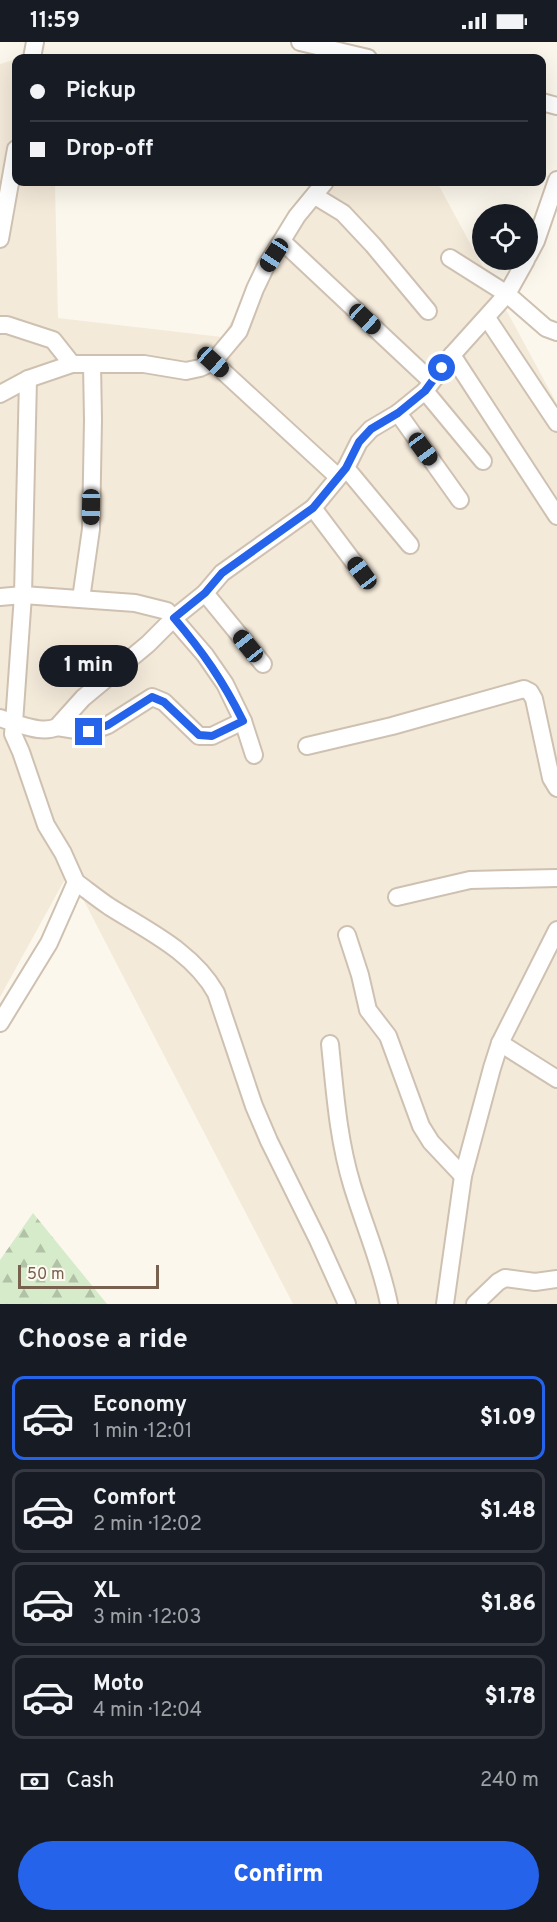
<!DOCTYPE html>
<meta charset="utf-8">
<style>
:root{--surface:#171b24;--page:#20242c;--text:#f1f3f6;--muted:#9ea1a6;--line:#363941;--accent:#2563eb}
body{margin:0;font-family:Overpass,sans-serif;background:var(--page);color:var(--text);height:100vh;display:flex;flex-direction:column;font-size:22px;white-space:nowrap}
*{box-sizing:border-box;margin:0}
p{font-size:20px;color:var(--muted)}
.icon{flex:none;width:33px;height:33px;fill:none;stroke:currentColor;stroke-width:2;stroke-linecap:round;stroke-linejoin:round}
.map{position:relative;height:1262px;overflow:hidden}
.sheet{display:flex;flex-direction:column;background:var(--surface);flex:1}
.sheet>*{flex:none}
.hud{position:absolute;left:12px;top:12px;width:534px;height:132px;border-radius:12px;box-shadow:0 6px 24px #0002;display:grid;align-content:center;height:132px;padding:0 18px;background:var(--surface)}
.fabs{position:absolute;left:472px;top:162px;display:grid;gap:12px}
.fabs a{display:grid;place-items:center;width:66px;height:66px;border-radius:50%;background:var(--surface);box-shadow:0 6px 24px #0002;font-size:30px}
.scale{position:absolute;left:18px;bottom:15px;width:141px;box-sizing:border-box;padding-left:6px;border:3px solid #78614e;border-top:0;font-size:16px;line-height:21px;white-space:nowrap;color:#78614e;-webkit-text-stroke:4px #fffbf3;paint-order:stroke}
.end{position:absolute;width:27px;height:27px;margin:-14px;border:8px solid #2563eb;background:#fff;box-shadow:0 0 0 3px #fff}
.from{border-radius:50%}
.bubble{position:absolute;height:42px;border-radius:21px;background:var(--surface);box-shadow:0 6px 24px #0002;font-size:20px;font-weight:800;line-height:42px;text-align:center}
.car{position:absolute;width:18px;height:36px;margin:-18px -9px;border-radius:8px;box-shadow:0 0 4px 2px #0007;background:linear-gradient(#222 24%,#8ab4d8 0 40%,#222 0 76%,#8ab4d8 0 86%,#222 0)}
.hud b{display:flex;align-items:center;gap:21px;height:57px;font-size:22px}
.hud b+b{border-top:2px solid var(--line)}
.hud i{width:15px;height:15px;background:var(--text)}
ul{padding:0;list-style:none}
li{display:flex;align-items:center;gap:18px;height:84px;margin:0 12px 9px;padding:0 6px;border:3px solid var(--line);border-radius:12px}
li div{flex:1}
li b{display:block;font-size:22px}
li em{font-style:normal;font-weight:800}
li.current{border-color:var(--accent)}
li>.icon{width:54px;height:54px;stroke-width:1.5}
h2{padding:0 18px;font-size:27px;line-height:72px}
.pay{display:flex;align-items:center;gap:15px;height:66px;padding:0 18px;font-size:22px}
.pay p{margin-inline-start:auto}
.primary-button{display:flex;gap:12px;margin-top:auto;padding:12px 18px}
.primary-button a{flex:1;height:69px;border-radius:36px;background:var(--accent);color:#fff;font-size:24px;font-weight:800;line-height:69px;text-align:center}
.status{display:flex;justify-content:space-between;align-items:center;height:42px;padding:0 30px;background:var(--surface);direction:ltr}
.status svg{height:16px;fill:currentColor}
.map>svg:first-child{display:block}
.residential{fill:#f4eada}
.forest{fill:url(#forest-firs)}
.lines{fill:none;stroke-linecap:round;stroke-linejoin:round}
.minor-casing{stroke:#cfc1b1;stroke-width:20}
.minor{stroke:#fff;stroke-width:16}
.route{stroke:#2563eb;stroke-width:8}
</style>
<div class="status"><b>11:59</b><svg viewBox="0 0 49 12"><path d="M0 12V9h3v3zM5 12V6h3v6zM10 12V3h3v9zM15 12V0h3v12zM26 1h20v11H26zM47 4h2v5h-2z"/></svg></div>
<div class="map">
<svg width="557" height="1262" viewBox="0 0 557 1262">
<defs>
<pattern id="forest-firs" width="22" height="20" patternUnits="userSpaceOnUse" patternTransform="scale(1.5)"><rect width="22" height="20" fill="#d5ebca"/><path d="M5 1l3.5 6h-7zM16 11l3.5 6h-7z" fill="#b2c2a6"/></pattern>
</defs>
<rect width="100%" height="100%" fill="#fcf7ec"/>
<polygon class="residential" points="16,17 16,140 55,140 58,276 222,295 314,140 437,140 557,362 557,1262 293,1262 69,830 0,955 0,22"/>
<polygon class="forest" points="33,1171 107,1262 0,1262 0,1218"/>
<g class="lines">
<g class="minor-casing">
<g id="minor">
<polyline points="300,0 368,16"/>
<polyline points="32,16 35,0"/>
<polyline points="542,60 557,64"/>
<polyline points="315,154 343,171 373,203 428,269"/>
<polyline points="0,197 16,107"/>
<polyline points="283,200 431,339"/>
<polyline points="528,214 536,199 557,138"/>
<polyline points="450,216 507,252 546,286 557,290"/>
<polyline points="487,276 557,381"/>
<polyline points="0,283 7,283 53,298 72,322"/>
<polyline points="452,313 557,474"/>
<polyline points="213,320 338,435"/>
<path d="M28,337L23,553L14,681C28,685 44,691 57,685L83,656L148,602L174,576L205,551L222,531L313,466L346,426L359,400L371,387L398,371L425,349L452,313L507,252L526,218"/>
<polyline points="425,349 483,419"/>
<polyline points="0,352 28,337 72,322 144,322 186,329 200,326 213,320 239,289 255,247 265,226 297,174 325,140"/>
<polyline points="398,371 460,458"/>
<polyline points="346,426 410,503"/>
<polyline points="313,466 362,531"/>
<polyline points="205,551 263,622"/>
<polyline points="0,555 23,553 135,561 167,569 205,613 225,642 243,679 254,713"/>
<polyline points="81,557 91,487 93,378 92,322"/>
<polyline points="0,676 14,681 13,692 21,710 46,783 63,811 76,840 49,901 0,981"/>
<polyline points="57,685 89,690 108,683 152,655 164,660 199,694 212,694 243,679"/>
<polyline points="307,704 392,684 524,647 530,650 534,657 551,736 557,746"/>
<path d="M76,840C87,848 98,857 110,865C148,889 193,910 216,951L254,1064L269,1099L318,1198L347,1262"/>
<polyline points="397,855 470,838 557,836"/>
<polyline points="347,893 360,933 368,968 388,994 421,1084 431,1100 463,1134"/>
<polyline points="500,1001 557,1037"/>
<path d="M330,1002C335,1050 338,1097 352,1143C364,1183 381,1221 389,1262"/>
<polyline points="445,1262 463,1134 492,1026 500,1001 557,888"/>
<polyline points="475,1262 498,1240 505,1236 535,1240 557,1237"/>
</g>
</g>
<use href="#minor" class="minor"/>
</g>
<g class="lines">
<path class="route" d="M89,690L108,683L152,655L164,660L199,693L212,694L243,679C223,639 203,610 174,576L205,551L222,531L313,466L346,426L359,400L371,387L398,371L425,349L442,326"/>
</g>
</svg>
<div class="fabs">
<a><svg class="icon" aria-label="locate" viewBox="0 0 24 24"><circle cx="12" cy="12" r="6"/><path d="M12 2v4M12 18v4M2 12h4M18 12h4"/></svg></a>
</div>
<div class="scale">50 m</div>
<i class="end from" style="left:442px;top:326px"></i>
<i class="end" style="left:89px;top:690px"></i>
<div class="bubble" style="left:39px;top:603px;width:99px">1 min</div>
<i class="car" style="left:274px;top:213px;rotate:213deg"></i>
<i class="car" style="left:365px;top:277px;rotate:133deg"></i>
<i class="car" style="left:213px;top:320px;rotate:132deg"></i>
<i class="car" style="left:423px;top:407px;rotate:144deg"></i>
<i class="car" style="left:91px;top:465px;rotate:181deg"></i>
<i class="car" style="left:362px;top:531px;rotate:323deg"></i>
<i class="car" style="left:248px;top:604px;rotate:321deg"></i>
<div class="hud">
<b><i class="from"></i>Pickup</b>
<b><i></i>Drop-off</b>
</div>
</div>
<section class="sheet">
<h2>Choose a ride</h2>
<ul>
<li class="current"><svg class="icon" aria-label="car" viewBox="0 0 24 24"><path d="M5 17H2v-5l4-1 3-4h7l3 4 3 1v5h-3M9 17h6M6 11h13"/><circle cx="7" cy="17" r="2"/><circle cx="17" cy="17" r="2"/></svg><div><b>Economy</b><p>1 min · 12:01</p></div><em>$1.09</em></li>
<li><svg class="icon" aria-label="car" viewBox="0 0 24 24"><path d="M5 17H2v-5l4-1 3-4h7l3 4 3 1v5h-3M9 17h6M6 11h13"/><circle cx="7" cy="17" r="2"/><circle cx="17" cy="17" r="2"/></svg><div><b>Comfort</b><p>2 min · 12:02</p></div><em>$1.48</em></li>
<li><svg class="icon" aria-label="car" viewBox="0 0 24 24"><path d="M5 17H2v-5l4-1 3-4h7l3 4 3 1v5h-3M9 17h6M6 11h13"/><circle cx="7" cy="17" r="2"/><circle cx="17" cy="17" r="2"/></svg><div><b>XL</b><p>3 min · 12:03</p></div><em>$1.86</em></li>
<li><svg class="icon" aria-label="car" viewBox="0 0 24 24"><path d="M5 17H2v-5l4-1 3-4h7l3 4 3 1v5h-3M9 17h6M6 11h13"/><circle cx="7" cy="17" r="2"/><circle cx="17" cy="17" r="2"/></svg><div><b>Moto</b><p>4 min · 12:04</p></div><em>$1.78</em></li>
</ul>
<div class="pay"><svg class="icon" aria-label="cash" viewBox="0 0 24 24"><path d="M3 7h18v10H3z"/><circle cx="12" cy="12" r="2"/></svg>Cash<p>240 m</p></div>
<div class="primary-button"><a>Confirm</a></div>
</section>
